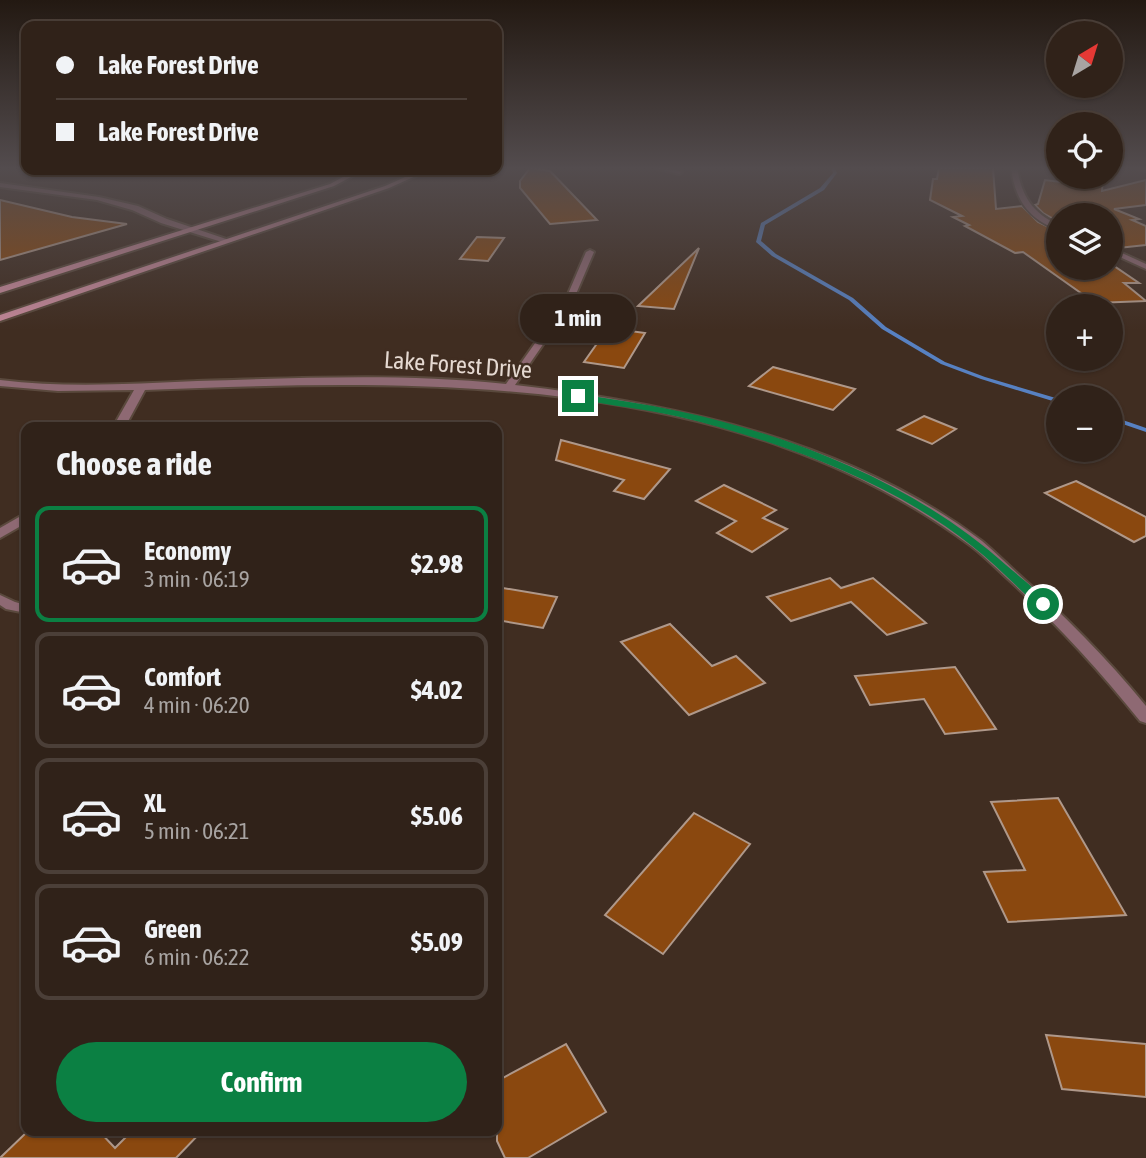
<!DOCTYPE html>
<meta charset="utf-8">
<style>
:root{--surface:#302219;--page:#382a22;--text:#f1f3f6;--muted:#a8a4a2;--line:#4b3f38;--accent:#0b8043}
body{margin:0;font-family:"Asap Condensed",sans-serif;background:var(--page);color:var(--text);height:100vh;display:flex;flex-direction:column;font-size:26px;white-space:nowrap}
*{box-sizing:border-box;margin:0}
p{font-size:23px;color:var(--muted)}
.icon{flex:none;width:38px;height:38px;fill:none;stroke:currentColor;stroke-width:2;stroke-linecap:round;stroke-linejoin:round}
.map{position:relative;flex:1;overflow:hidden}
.sheet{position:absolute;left:21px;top:422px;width:481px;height:714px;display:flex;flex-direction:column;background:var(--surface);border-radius:14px;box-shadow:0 2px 5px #0004,0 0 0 2px var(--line)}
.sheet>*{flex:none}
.top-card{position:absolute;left:21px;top:21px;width:481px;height:154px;border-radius:14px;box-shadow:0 2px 5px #0004,0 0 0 2px var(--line);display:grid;align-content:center;height:154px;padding:0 35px;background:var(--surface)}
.needle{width:46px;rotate:38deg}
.tools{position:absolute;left:1046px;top:21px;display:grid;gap:14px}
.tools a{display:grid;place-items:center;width:77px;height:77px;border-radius:50%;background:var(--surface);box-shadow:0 2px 5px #0004,0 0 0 2px var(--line);font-size:35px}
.end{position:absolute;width:32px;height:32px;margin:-16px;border:9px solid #0b8043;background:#fff;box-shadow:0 0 0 4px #fff}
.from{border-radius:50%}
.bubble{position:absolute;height:49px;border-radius:24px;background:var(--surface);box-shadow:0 2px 5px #0004,0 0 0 2px var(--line);font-size:23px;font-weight:700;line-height:49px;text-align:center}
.top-card b{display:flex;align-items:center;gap:24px;height:66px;font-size:26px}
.top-card b+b{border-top:2px solid var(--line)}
.top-card i{width:18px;height:18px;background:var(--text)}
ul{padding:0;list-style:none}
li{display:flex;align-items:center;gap:21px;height:116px;margin:0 14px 10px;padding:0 21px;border:4px solid var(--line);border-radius:14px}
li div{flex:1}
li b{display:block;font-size:26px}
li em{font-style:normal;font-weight:700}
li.selected{border-color:var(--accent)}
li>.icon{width:63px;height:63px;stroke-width:1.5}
h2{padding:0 35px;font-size:32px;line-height:84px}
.cta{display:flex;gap:14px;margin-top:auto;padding:14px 35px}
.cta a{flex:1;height:80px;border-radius:42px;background:var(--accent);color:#fff;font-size:28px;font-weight:700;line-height:80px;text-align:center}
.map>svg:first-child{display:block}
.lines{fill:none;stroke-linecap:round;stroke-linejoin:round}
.stream{fill:#5781c2;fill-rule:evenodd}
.building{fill:#8a480f;stroke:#af988a;stroke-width:2}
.street-casing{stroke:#5a493d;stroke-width:4}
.secondary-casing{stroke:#5a493d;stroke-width:4}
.street{fill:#8e6973;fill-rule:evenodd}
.secondary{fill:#c28798;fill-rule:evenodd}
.route{fill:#0b8043}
.labels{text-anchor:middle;stroke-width:5;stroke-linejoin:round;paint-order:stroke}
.street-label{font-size:24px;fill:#e5d9d1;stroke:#402d21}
</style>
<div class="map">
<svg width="1146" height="1158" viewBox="0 0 1146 1158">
<rect width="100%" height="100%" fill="#402d21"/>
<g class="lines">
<g class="stream">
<polygon points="831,168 835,168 837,173 824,190 765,225 761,241 776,254 853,298 886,327 945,362 985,377 1059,399 1059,403 981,379 941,364 882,329 849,300 772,256 756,242 761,223 820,188 833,173"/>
<polygon points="1111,416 1146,428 1146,432 1111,420"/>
</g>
</g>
<g class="building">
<polygon points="530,168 550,171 597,220 550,224 520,188 520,181"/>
<polygon points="939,168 993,168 996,209 1022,206 1038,222 1059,232 1059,268 1111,268 1111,264 1139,283 1124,283 1146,301 1095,303 1023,252 1015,253 965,226 969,225 953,217 962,216 930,200 933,179 937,179"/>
<polygon points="1061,177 1103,177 1102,191 1146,180 1146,205 1114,209 1139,219 1132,220 1146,226 1146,245 1118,248 1111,246 1111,215 1059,215 1059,222 1043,213 1035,205 1038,204 1045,180 1060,182"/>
<polygon points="0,200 72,217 127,224 0,260"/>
<polygon points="477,237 504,238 488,261 460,259"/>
<polygon points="699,248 674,309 638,306"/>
<polygon points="608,328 645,333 624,368 584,362"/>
<polygon points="773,367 855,389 833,410 749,386"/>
<polygon points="924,416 956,429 932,444 898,430"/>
<polygon points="561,440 670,469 644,499 614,491 624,480 556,460"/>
<polygon points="1076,481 1146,517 1146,536 1134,542 1045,493"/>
<polygon points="724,485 776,510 763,518 787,529 752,552 717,533 736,521 696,501"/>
<polygon points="830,578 841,588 873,578 926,623 887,635 851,602 791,621 767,597"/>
<polygon points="497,587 557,597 543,628 497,620"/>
<polygon points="670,624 712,666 736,656 765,683 689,715 621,642"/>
<polygon points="955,667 996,729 945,734 924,699 870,705 855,676"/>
<polygon points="1058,798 1126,915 1008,922 984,872 1025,870 991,802"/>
<polygon points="694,813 750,844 663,954 605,915"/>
<polygon points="1046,1035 1146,1044 1146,1097 1062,1089"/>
<polygon points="566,1044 606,1112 528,1158 505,1158 497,1141 497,1081"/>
<polygon points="29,1130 98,1130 115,1148 133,1130 203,1130 176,1158 0,1158"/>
</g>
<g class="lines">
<g class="street-casing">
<g id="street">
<polygon points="655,168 668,168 682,172 679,174"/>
<path d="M1011,168H1017C1022,196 1032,213 1059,225V230C1028,219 1015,199 1011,168Z"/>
<polygon points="1137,168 1146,168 1146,171 1138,169"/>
<polygon points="0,183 99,197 138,206 167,219 232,241 225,243 161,223 132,210 97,200 0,187"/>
<polygon points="1111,248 1146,264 1146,269 1111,253"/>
<path d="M590,250L594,252L573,301L515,385C678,404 848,441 982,541C994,551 1005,562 1017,573C1063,614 1107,658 1146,706V723L1140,721C1100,671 1056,623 1008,579C996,568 984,556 971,546C736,371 423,379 145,390L125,427H113L134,390L58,391L0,386V380C65,388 131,384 197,381C300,378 403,373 506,384L565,301L586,252Z"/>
<polygon points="26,513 26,523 0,538 0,528"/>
<polygon points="0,595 15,602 26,605 26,613 6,609 0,605"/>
</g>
</g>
<g class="secondary-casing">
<g id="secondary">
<polygon points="356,170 364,170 334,186 0,293 0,287 330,184"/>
<polygon points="421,170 429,170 389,188 0,321 0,315 385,186"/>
</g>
</g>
<use href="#street" class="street"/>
<use href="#secondary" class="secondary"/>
</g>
<linearGradient id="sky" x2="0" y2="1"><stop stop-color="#231912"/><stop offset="0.51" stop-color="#534c4e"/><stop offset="1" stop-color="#534c4e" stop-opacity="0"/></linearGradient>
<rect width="1146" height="330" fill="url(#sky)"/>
<path class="route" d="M578,394C611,399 645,404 678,411C795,436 917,485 1006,565C1020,577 1037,590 1049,604L1039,607C1017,587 995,564 972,546C894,483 777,440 680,417C646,409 610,406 575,398Z"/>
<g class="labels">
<g class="street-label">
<text transform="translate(458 365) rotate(4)" y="8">Lake Forest Drive</text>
</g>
</g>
</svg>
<div class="tools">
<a><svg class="needle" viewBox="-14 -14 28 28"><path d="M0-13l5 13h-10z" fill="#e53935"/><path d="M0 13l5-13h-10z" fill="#a8a4a2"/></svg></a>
<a><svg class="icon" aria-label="locate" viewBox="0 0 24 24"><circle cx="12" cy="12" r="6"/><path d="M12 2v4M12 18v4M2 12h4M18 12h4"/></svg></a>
<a><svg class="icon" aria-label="layers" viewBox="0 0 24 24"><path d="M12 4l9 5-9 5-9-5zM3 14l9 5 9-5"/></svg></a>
<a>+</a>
<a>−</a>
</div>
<i class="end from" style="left:1043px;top:604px"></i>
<i class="end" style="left:578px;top:396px"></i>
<div class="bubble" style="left:520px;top:294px;width:116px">1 min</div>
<div class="top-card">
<b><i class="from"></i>Lake Forest Drive</b>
<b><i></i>Lake Forest Drive</b>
</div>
<section class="sheet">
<h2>Choose a ride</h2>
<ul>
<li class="selected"><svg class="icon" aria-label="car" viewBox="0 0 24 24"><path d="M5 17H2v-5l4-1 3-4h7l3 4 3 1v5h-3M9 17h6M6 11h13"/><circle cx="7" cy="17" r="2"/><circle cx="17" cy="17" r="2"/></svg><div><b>Economy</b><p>3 min · 06:19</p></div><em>$2.98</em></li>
<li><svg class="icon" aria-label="car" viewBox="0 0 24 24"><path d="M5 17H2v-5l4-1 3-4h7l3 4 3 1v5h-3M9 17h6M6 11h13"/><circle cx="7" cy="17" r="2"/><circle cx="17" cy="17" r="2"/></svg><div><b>Comfort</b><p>4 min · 06:20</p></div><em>$4.02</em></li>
<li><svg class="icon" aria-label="car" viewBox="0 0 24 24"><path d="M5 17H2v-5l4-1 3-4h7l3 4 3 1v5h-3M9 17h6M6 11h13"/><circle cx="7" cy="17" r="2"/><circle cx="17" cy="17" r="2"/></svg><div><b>XL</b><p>5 min · 06:21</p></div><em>$5.06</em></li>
<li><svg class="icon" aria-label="car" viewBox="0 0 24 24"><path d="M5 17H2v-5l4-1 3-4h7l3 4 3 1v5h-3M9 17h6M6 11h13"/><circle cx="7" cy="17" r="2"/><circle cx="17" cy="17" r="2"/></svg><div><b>Green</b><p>6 min · 06:22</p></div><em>$5.09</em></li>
</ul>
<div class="cta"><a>Confirm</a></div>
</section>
</div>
